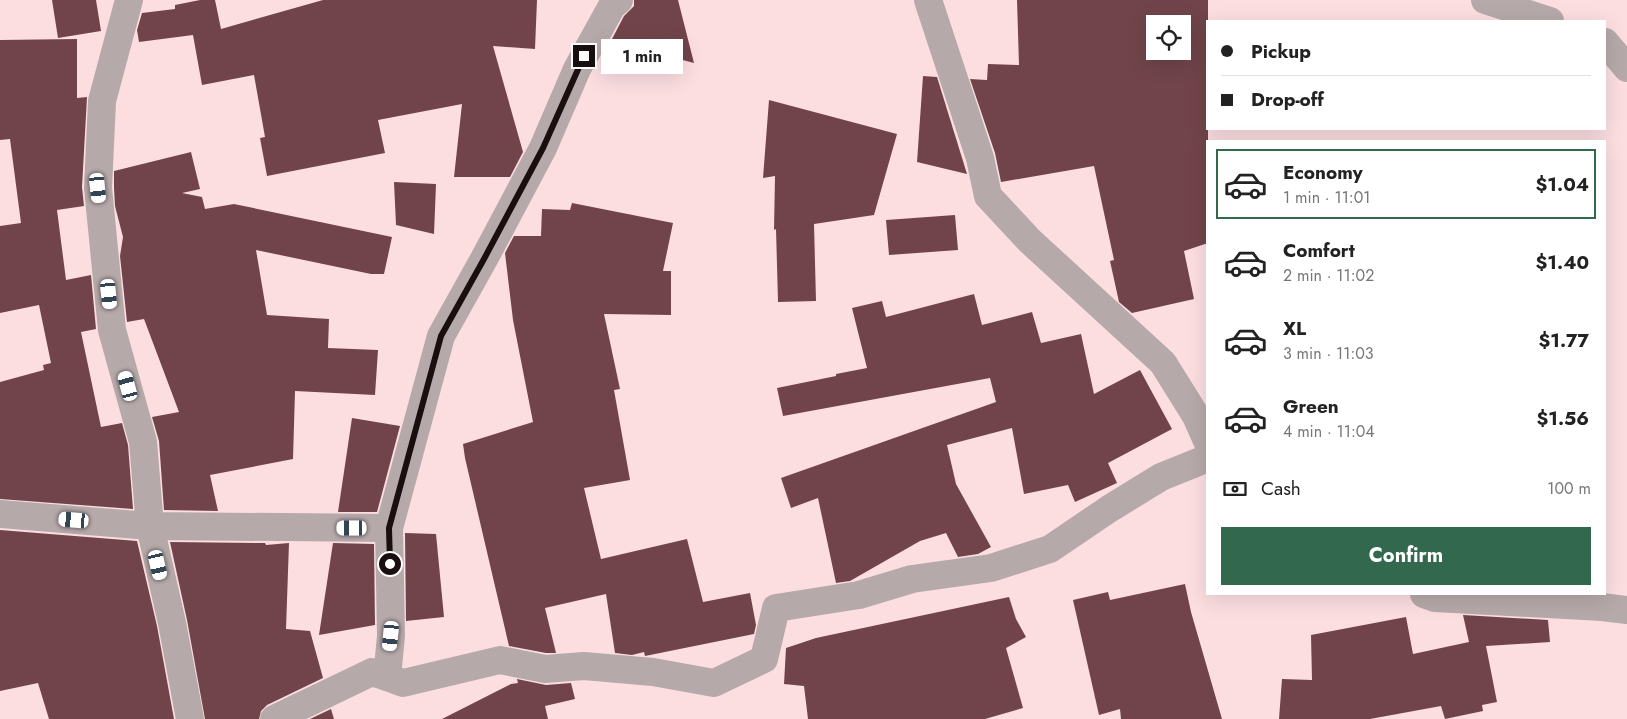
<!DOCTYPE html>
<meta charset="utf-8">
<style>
:root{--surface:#fff;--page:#f6f6f6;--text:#222;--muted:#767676;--line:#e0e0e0;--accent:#32684d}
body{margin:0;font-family:Jost,sans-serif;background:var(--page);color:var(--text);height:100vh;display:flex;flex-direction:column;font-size:19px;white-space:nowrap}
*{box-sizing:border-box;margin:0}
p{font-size:16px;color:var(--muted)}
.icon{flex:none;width:28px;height:28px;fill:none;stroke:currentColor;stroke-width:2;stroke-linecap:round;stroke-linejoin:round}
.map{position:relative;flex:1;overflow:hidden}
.side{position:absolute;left:1206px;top:140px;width:400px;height:455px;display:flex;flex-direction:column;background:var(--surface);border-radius:0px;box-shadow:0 5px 20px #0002}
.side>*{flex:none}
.banner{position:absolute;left:1206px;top:20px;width:400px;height:110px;border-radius:0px;box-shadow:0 5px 20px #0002;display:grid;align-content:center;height:110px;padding:0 15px;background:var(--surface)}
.fabs{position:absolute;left:1146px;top:15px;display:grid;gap:10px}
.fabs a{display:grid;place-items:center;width:45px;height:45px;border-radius:0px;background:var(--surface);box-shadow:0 5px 20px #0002;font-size:25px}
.end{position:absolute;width:22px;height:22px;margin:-11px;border:6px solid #190f10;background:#fff;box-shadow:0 0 0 2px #fff}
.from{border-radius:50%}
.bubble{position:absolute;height:35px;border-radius:0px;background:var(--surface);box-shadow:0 5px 20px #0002;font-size:16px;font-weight:700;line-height:35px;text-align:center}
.car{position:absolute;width:15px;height:30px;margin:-15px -8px;border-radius:6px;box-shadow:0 0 4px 1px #0007;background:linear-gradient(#fff 24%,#345 0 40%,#fff 0 76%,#345 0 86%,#fff 0)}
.banner b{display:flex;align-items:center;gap:18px;height:48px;font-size:19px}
.banner b+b{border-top:1px solid var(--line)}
.banner i{width:12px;height:12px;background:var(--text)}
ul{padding:9px 0 0;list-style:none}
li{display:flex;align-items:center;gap:15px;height:70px;margin:0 10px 8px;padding:0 5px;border:2px solid transparent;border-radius:0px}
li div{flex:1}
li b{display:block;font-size:19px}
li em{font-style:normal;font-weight:700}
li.current{border-color:var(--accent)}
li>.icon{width:45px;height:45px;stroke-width:1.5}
.pay{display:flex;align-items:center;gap:12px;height:55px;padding:0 15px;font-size:19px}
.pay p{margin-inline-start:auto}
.primary-button{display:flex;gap:10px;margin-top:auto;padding:10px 15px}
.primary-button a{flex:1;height:58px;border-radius:0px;background:var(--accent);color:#fff;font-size:20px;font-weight:700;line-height:58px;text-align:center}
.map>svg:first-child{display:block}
.building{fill:#71444b;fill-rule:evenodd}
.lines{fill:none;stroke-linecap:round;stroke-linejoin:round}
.minor{stroke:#b6a9aa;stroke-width:28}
.route{stroke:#190f10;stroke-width:6}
</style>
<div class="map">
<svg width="1627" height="719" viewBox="0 0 1627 719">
<rect width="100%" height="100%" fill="#fcdee1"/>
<g class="building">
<polygon points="52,0 96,0 101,31 58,38"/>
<polygon points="200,0 215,0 221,29 323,0 537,0 535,49 493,46 523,152 510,177 454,177 462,104 378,120 385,153 267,176 260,138 265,137 254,75 202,85 193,35 139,42 137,30 142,13 175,9 175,5"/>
<polygon points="634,0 678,0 694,63 611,41 624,16 634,6"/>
<path d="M1017,0H1208V243L1184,251L1194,299L1132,313L1119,302L1110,261L1114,260L1094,166L1001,182L995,153L970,79L987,80L988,64L1019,65ZM1155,24H1182V51H1155Z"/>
<polygon points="77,39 77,98 87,97 82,187 84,206 57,210 66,280 91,275 96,329 81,332 101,427 122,423 128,445 133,509 0,499 0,382 44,370 43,365 51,363 39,305 0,313 0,226 21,223 10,139 0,140 0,40"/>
<polygon points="923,76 937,77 967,174 917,162"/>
<polygon points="769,100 897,134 874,215 814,224 816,301 778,302 776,229 774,230 775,176 763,178"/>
<polygon points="191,152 200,189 182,193 202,197 205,209 234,204 392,237 384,274 371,274 256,250 267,315 329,319 328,348 378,350 375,395 295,391 293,459 210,475 218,511 164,510 159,441 152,417 179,412 144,319 127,322 120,256 123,237 115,206 114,188 114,171"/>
<polygon points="394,182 436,184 434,234 396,225"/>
<polygon points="572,203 673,223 663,271 671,271 671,315 604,314 620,389 614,390 630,480 584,488 601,559 687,539 703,602 750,593 756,625 754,634 645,656 644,652 632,655 615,653 606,594 545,608 556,653 546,653 509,646 465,458 463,444 533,422 513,320 505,253 514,236 541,236 542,209 570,210"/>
<polygon points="955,215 958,250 889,255 886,220"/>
<polygon points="974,294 982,325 1032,312 1041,343 1081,334 1094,394 1140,370 1172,429 1108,463 1117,483 1075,502 1068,485 1024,494 1012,428 947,445 956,484 991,547 978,554 958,557 946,533 920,541 850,581 836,583 818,498 791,508 781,478 996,402 990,378 783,416 777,388 836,376 836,374 867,368 852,308 882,301 886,317"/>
<polygon points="352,418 400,426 377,512 338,512"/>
<polygon points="0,530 137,541 157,626 174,719 49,719 38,683 0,691"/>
<polygon points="405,533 436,534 444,617 406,621"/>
<polygon points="170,542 265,543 266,545 289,543 286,629 310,631 323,678 267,705 261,711 259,719 205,719 187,620"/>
<polygon points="333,543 374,544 375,625 319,635"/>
<polygon points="1185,584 1191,612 1222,719 1121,719 1120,709 1099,715 1073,600 1108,592 1110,600"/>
<polygon points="1009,597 1016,619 1026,637 1006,648 1023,708 985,719 808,719 804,686 784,684 786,648 816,638"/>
<polygon points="1463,615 1548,620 1550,642 1486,646 1497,702 1482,705 1483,711 1445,719 1441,706 1370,719 1279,719 1282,679 1312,680 1311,635 1406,617 1413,654 1469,642"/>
<polygon points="517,679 546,685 571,683 575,699 545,706 548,719 442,719 511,684 518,683"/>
<polygon points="331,709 334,719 310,719"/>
</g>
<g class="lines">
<g class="minor">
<polyline points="129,0 102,101 98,188 112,330 143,442 150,526 172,623 190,719"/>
<polyline points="928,0 980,158 988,196 1030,241 1163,363 1196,416 1208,443"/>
<polyline points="1485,0 1550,21"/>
<polyline points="1605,42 1627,68"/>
<polyline points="0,514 150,526 389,528"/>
<polyline points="1424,594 1435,598 1602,607 1627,610"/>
<polyline points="387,677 403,683 500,660 545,669 584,666 653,672 714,683 764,659 776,608 859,595 912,579 991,568 1050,549 1109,509 1161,477 1208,458"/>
<polyline points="274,719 372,672 387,677 391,636 389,528 441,336 484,259 543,148 577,69 612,6 619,0"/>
</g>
</g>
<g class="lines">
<polyline class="route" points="390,564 389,528 441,336 484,259 543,148 584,56"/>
</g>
</svg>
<div class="fabs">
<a><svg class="icon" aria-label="locate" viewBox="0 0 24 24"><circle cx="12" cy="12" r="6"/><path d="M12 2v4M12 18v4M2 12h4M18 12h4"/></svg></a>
</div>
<i class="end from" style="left:390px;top:564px"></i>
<i class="end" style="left:584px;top:56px"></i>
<div class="bubble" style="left:601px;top:39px;width:82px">1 min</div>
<i class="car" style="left:98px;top:188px;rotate:174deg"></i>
<i class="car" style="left:109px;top:294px;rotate:174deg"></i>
<i class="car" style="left:128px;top:386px;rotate:345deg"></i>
<i class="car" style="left:74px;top:520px;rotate:275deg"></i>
<i class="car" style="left:352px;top:528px;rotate:270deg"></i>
<i class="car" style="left:158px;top:565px;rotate:167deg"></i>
<i class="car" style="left:391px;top:636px;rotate:186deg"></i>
<div class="banner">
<b><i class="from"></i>Pickup</b>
<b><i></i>Drop-off</b>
</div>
<section class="side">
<ul>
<li class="current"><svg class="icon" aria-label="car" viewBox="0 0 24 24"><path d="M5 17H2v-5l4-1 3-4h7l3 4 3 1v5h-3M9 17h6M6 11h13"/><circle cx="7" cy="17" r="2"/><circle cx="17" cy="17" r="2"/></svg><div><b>Economy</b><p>1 min · 11:01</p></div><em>$1.04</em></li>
<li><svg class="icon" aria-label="car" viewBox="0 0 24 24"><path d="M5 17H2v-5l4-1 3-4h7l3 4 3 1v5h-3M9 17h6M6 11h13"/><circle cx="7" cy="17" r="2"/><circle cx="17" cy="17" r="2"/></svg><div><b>Comfort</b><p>2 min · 11:02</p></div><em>$1.40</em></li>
<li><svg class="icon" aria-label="car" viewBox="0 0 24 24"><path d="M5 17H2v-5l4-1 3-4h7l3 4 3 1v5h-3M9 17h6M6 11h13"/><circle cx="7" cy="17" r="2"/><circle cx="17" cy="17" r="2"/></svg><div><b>XL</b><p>3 min · 11:03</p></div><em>$1.77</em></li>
<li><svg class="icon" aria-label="car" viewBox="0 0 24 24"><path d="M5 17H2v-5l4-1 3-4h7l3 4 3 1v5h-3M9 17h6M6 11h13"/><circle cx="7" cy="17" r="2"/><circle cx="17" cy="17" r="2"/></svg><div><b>Green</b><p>4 min · 11:04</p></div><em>$1.56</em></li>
</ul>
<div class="pay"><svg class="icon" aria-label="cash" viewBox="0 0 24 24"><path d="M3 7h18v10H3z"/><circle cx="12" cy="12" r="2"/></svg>Cash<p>100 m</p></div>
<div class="primary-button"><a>Confirm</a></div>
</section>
</div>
